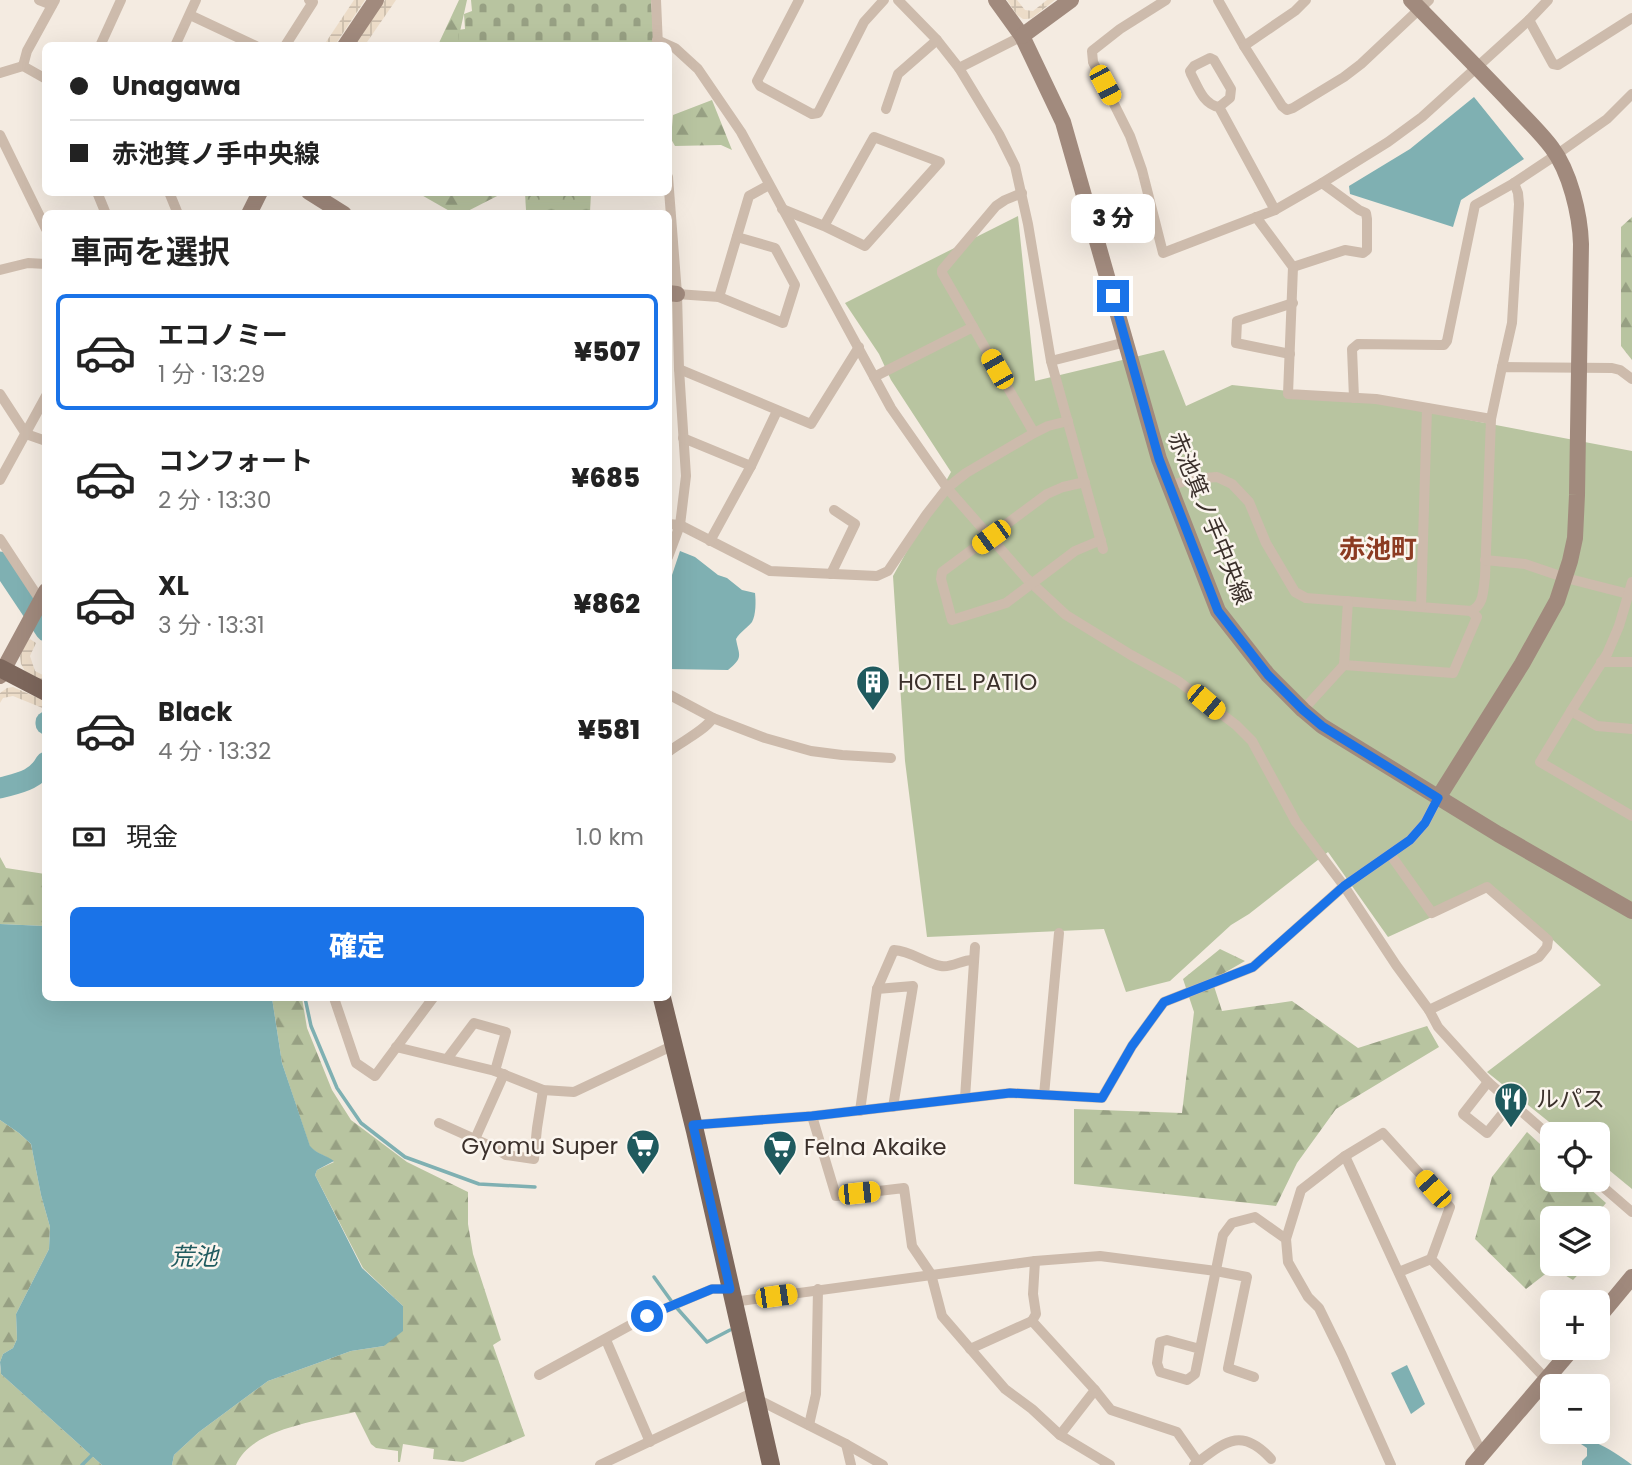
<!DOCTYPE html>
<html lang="ja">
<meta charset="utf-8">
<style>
:root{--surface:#fff;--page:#f6f6f6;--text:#222;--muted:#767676;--line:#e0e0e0;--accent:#1a73e8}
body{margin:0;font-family:Poppins,"Noto Sans JP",sans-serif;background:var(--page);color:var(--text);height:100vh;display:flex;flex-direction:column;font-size:26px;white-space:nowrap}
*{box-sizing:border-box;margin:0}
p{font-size:23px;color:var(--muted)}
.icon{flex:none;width:38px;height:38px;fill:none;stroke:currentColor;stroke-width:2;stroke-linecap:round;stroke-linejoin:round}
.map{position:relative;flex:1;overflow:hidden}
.drawer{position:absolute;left:42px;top:210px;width:630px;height:791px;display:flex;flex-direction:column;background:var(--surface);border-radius:10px;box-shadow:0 7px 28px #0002}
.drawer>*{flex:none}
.guide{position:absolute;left:42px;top:42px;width:630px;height:154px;border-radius:10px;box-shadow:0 7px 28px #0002;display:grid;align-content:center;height:154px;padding:0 28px;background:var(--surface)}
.controls{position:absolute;left:1540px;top:1122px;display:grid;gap:14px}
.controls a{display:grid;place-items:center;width:70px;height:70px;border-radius:10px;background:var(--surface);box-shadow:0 7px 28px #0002;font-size:35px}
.end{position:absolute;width:32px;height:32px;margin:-16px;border:9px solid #1a73e8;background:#fff;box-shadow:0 0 0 4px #fff}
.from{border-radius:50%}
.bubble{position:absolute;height:49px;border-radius:10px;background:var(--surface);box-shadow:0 7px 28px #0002;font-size:23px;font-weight:800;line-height:49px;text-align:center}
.car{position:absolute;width:21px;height:42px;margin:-21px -10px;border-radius:9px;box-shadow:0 0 5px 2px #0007;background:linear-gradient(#f5c518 24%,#345 0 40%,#f5c518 0 76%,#345 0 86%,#f5c518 0)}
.guide b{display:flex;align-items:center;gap:24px;height:66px;font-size:26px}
.guide b+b{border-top:2px solid var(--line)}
.guide i{width:18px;height:18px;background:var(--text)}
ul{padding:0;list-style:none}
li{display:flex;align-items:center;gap:21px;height:116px;margin:0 14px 10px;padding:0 14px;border:4px solid transparent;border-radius:10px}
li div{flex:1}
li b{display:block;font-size:26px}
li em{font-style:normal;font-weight:800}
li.current{border-color:var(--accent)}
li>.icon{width:63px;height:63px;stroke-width:1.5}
h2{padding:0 28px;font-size:32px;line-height:84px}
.pay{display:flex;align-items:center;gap:18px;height:77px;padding:0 28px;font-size:26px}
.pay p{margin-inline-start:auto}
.button{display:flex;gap:14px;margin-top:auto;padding:14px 28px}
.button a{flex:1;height:80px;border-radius:10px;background:var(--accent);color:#fff;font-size:28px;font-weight:800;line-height:80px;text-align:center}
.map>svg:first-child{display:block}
.grass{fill:#b8c4a0}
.forest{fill:url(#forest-firs)}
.cemetery{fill:url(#cemetery-stones)}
.park{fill:url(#park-crowns)}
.plaza{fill:url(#plaza-grid)}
.water{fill:#7fb0b2}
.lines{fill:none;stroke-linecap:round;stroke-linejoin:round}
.stream{stroke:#7fb0b2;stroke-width:3.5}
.river{stroke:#7fb0b2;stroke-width:21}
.street{stroke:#cdbbac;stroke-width:10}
.secondary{stroke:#a18a7d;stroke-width:16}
.primary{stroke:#7d675c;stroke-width:18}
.route{stroke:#1a73e8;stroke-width:9}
.labels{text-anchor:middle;stroke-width:5;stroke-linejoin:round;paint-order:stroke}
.street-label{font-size:23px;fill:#3b302b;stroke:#fbf5ee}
.poi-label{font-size:23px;fill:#3b302b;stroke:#fbf5ee;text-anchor:start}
.water-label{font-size:24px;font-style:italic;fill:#1f5a5e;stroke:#fbf5ee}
.quarter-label{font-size:26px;font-weight:bold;fill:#8c3b22;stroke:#fbf5ee}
</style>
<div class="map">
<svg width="1632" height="1465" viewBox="0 0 1632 1465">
<defs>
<pattern id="forest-firs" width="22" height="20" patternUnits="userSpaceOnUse" patternTransform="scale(1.75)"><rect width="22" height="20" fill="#b8c4a0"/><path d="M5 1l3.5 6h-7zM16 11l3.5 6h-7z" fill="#97a083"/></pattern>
<pattern id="cemetery-stones" width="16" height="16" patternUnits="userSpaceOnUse" patternTransform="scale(1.75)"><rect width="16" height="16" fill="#b8c4a0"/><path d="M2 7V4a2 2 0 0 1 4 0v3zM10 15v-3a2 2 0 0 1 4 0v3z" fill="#97a083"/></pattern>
<pattern id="park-crowns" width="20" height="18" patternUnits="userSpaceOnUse" patternTransform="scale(1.75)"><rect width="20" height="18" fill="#b8c4a0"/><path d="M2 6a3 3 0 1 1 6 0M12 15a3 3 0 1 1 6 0" fill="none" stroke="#97a083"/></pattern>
<pattern id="plaza-grid" width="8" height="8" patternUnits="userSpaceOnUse" patternTransform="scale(1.75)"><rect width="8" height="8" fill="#ecdcc8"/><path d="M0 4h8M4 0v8" fill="none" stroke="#cbbdac"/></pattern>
</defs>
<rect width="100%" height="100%" fill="#f4ebe1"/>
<polygon class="grass" points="1018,216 1035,381 1164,350 1186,406 1232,385 1354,398 1632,451 1632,1189 1598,1161 1598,1134 1564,1134 1487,1072 1601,985 1553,940 1491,890 1388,937 1328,852 1249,914 1231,925 1170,981 1126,992 1104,929 927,937 905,761 893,576 951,472 891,380 879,354 845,303"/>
<g class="forest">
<polygon points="459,0 467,0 459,36 467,45 438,45"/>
<polygon points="712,100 732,150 721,145 675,146 671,139 673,115"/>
<polygon points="418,193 503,193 462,214 453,213"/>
<polygon points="1632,217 1632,360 1621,346 1621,227"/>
<polygon points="0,857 6,868 45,874 45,926 0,924"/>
<polygon points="1220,949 1245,961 1212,980 1222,1011 1292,1001 1358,1048 1427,1026 1439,1047 1336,1109 1297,1163 1276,1206 1074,1184 1074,1109 1182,1113 1194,1012 1183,979"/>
<path d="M272,998H302L307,1028L332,1090L351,1120L407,1162L468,1192V1224L473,1254L501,1340L493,1345L525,1436L463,1462L433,1459L434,1449L403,1444L400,1462H398V1451L376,1448L371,1444L355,1412C320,1421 251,1428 236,1465H172L174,1455L199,1432L268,1381L351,1351L384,1346L403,1306L363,1268L315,1175L317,1170L334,1162C326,1155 317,1154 310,1147L282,1063Z"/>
<polygon points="0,1120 19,1133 31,1144 41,1195 50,1227 49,1249 16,1314 17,1339 13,1348 3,1354 0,1362"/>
<polygon points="1527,1132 1552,1155 1552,1180 1580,1180 1606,1203 1594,1218 1552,1218 1552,1264 1588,1264 1573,1280 1553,1268 1526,1289 1475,1239 1492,1177"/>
<polygon points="0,1366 1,1374 102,1465 0,1465"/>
</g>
<polygon class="cemetery" points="471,0 651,0 654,45 459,45 458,30 465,29 464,14 472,11"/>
<polygon class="park" points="525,193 591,193 590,212 526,210"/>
<g class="plaza">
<polygon points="354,0 365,0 335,45 324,45"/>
<polygon points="385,0 396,0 365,45 354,46"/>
<polygon points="1007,0 1017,0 1025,10 1033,11 1047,0 1055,0 1032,18 1027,19 1023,19 1017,15"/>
<polygon points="30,639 36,643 30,656 35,671 45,676 45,682 25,671 21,664 20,656 28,640"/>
<polygon points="13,687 45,701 45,709 13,696 3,698 0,703 0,693 7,688"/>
</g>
<g class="water">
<polygon points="1474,97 1524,159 1461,200 1453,227 1350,194 1349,186 1410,149"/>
<path d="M680,551L695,557L718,575L727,578L742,590L755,593C756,601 756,615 752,622C747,628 740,632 736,639C739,656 744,657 728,670L669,669V584Z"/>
<path d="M0,924L45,926L46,998H272L282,1063L310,1146C317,1154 326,1155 334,1161L317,1170L315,1175L362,1268L403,1306V1331L384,1346L351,1351L268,1381L199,1432L174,1455L172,1465H102L1,1374L0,1362L3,1354L13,1348L17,1339L16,1314L49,1249L50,1227L41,1195L31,1144L19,1133L0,1120Z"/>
<polygon points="1407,1365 1425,1404 1411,1414 1391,1373"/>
<path d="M1541,1421L1552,1425V1432C1580,1432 1611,1448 1632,1465H1582V1461L1587,1456V1448L1578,1442L1553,1432L1546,1442Z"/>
</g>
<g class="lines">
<g class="stream">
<polyline points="305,998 311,1026 337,1088 361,1123 405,1157 479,1184 535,1187"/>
<polyline points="654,1277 672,1302"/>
<polyline points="676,1307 707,1342 730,1330"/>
<polyline points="82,1465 93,1454"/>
</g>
<g class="river">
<polyline points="0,562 46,631"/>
<polyline points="46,722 46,724"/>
<path d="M0,788C18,783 36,781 46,762"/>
</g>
<g class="street">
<polyline points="39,0 52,5"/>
<polyline points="656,0 658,46"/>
<polyline points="799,0 757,81 760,86 812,114 818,113 864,22 884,0"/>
<polyline points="898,0 937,40 959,68 999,134 1015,166 1028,224 1051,361 1126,342"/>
<polyline points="1166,0 1120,29 1092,51 1093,62 1130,136 1142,170 1163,253 1275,210 1322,183 1388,142 1422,117 1529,20 1548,0"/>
<polyline points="1218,0 1244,46 1282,106 1287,110 1293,108 1344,77 1361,64 1429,0"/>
<polyline points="190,15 256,46"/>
<polyline points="1529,20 1553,64 1558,65 1632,18"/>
<polyline points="657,40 675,48 698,69 741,132 891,408 947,488 1026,578 1066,615 1131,655 1178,681 1236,725 1252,741 1296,822 1344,886 1396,965 1429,1010 1438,1027 1488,1082 1552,1138"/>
<polyline points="100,46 121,0"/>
<polyline points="175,46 196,0"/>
<polyline points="285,46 313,2 309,0"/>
<polyline points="1244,46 1295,11 1306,0"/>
<polyline points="23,66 27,51 55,0"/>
<polyline points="959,68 1022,36"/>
<polyline points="0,73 23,66 46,79"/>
<path d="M1219,107L1230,98L1231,89L1214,60L1210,58L1194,66L1190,71L1191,74C1198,87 1203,104 1219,107L1275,210"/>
<polyline points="886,109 898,74 937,40"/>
<polyline points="0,135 46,229"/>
<polyline points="668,177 677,294 679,369 686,476 680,525 668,557"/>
<polyline points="97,192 106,214"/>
<polyline points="169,192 178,214"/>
<polyline points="1022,193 1005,200 996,206 942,270 942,273 1034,433"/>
<polyline points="782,209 824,226 865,246 940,162 874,137 824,226"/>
<polyline points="1293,267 1345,250 1363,253 1367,250 1367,219 1366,213 1359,210 1322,183"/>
<polyline points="0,270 28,263 46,264"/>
<polyline points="677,294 719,297 783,323 795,285 775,248 737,237"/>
<polyline points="719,297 749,196 769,185"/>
<polyline points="1290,354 1236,343 1237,321 1293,303"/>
<polyline points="1051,361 1103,549"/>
<polyline points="1502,367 1512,323 1519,204 1518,193 1514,183"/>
<polyline points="679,369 811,424 859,347"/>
<polyline points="874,377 973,327"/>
<polyline points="0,394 26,434 46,441"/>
<polyline points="1354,398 1352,349 1358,344 1440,345 1444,345 1447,341 1475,205 1514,183 1556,155 1607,119 1632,94"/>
<polyline points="1491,419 1502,367 1612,368 1620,370 1632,379"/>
<polyline points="683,438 751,466"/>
<polyline points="0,480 46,396"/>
<polyline points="1085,482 1063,487 1047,494 942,572 941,579 952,620 1006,603 1075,551 1101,540"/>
<path d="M1169,486L1192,479L1217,477L1232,484L1249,502L1266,543L1295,592L1306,598L1471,611C1484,605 1483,591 1485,577L1491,419L1376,399L1288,394L1293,267L1256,217"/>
<polyline points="668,524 680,525 770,571 877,576 888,571 926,515 947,488 966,473 1034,433 1048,426 1068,421"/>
<polyline points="0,539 46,609"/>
<polyline points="710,541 751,466 777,411"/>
<polyline points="1485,560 1525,564 1566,578 1632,595"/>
<polyline points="831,574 855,524 834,510"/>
<polyline points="1632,582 1619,626 1607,654 1571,711 1597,726 1632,729"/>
<polyline points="1421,607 1427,408"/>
<polyline points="1601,662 1632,662"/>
<polyline points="1344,665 1453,673 1477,617 1471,611"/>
<polyline points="668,694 713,718 765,738 811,751 842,755 891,758"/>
<polyline points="1303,710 1344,665 1348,601"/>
<polyline points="1571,711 1540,762 1632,816"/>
<path d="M668,752C682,741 703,732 713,718"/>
<polyline points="1390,854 1432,913 1487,887 1548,940 1547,947 1539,957 1429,1010"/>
<path d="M877,989L894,950C911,951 925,963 941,966C953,968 962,959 974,960"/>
<polyline points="334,998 356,1063 375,1076 433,998"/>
<polyline points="396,1047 495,1071 543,1090 574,1092 674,1045"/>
<polyline points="447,1059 474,1023 506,1032 495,1071"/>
<polyline points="1488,1082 1463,1114 1487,1133 1512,1102"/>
<polyline points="1044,1095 1059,933"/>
<polyline points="965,1098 975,947"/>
<polyline points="860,1111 877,989 913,986 893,1107"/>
<polyline points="812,1116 836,1196 904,1188 912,1246 931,1274 942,1316 1005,1389 1032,1409 1060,1435 1095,1390 1032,1321 1036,1314 1033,1294 1035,1261"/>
<polyline points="439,1123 497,1149 506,1155 534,1159 537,1128 543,1090"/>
<polyline points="693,1125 812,1116 1010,1093 1102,1098 1132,1046 1164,1002 1253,967 1344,886 1410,840 1425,823 1438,798"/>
<polyline points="475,1139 504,1074"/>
<polyline points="1345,1156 1482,1454"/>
<polyline points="1595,1180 1632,1212"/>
<polyline points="1286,1239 1301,1190 1345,1156 1383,1133 1450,1207 1431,1259 1546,1379"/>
<polyline points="1399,1272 1431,1259"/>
<polyline points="733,1302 1035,1261 1100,1256 1216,1271 1247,1277 1228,1368 1254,1377"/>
<polyline points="606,1340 650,1442"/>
<polyline points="970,1349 1032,1321"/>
<polyline points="1200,1349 1167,1340 1160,1342 1157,1363 1160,1372 1187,1380 1195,1374 1223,1235 1232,1223 1255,1217 1286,1239 1288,1262 1308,1297 1319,1308 1342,1355 1391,1465"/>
<polyline points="539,1375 647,1316 712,1289 730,1289"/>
<polyline points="1095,1390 1111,1410 1177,1432 1198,1462"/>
<polyline points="755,1398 846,1444 883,1465"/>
<polyline points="809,1425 816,1394 818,1289"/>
<polyline points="1060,1435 1110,1465"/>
<polyline points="846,1444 851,1465"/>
<polyline points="600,1465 754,1392"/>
<path d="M1194,1465C1225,1442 1241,1426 1271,1459"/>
</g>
<g class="secondary">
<polyline points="996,0 1022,36 1063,122 1159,459 1218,611 1268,675 1303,710 1322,726 1498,834 1632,911"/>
<path d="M1411,0C1445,35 1479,69 1512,104C1525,118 1540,132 1552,148C1570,172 1580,214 1581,244L1577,495L1575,538L1570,561L1557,601L1522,664L1438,798"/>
<polyline points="1022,36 1071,0"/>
<polyline points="345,46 376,0"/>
<polyline points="309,192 344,214"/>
<polyline points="249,214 260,192"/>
<polyline points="668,293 677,294"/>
<polyline points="0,676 46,591"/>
<polyline points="1598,1318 1632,1277"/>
<polyline points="1473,1465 1573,1348"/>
</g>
<g class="primary">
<polyline points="0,668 46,692"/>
<polyline points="662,998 695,1131 771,1465"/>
</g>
</g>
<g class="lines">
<polyline class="route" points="647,1316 712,1289 730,1289 693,1125 812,1116 1010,1093 1102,1098 1132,1046 1164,1002 1253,967 1344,886 1410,840 1425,823 1438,798 1322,726 1303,710 1268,675 1218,611 1159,459 1113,296"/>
</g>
<defs>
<g id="building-pin" transform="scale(1.75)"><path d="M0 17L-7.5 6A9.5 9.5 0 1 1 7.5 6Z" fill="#1f5a5e" stroke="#fbf5ee"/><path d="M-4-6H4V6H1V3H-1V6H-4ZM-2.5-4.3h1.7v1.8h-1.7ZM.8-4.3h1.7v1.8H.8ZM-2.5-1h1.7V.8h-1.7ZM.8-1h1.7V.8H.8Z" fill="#fff"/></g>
<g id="restaurant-pin" transform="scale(1.75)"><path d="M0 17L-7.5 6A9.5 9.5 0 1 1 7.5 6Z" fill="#1f5a5e" stroke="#fbf5ee"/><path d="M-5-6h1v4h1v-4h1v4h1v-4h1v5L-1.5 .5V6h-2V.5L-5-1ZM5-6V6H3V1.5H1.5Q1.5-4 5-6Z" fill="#fff"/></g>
<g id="supermarket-pin" transform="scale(1.75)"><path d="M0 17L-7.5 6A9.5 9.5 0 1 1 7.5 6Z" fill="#1f5a5e" stroke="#fbf5ee"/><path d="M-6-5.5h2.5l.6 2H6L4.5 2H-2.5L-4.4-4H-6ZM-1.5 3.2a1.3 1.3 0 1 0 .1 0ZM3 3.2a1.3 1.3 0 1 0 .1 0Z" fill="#fff"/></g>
</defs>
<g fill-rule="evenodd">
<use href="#building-pin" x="873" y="682"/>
<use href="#restaurant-pin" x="1511" y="1099"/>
<use href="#supermarket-pin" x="643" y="1146"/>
<use href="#supermarket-pin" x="780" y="1147"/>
</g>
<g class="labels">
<g class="street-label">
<text transform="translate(1210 518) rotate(68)" y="8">赤池箕ノ手中央線</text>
</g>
<g class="poi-label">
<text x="898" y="690">HOTEL PATIO</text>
<text x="1536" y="1107">ルパス</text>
<text x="618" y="1154" text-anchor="end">Gyomu Super</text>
<text x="804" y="1155">Felna Akaike</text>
</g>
<g class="water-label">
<text x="194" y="1265">荒池</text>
</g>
<g class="quarter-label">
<text x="1378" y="558">赤池町</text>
</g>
</g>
</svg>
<div class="controls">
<a><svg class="icon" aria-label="locate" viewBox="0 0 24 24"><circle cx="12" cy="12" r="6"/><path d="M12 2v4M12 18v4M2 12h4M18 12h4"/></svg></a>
<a><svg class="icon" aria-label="layers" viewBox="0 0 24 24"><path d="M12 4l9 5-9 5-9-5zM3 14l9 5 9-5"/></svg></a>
<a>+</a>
<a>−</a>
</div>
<i class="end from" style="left:647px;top:1316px"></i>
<i class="end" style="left:1113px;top:296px"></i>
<div class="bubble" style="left:1071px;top:194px;width:84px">3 分</div>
<i class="car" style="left:1105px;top:85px;rotate:152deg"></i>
<i class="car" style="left:997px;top:369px;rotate:330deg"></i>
<i class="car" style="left:991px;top:537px;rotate:234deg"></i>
<i class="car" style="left:1206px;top:702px;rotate:130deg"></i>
<i class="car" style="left:1433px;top:1189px;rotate:318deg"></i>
<i class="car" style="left:859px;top:1193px;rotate:84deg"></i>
<i class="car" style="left:776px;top:1296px;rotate:82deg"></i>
<div class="guide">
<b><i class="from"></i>Unagawa</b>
<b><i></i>赤池箕ノ手中央線</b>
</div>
<section class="drawer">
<h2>車両を選択</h2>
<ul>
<li class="current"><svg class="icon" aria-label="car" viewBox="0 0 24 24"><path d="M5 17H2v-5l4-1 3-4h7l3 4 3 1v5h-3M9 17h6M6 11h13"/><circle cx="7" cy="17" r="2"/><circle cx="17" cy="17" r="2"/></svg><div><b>エコノミー</b><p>1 分 · 13:29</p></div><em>¥507</em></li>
<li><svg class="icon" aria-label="car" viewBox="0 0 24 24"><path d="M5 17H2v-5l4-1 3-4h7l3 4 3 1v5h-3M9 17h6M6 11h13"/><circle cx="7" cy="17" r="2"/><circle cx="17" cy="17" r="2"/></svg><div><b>コンフォート</b><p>2 分 · 13:30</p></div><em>¥685</em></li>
<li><svg class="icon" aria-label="car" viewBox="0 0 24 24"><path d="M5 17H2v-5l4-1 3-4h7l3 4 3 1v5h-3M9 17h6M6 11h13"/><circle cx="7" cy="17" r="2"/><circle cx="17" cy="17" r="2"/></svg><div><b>XL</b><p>3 分 · 13:31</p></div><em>¥862</em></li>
<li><svg class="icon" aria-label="car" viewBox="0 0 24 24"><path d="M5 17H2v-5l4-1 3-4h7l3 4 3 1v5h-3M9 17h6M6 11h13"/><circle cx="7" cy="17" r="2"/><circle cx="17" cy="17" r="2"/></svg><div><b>Black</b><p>4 分 · 13:32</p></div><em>¥581</em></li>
</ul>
<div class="pay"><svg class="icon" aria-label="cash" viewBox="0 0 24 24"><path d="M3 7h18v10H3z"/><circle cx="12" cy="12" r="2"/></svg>現金<p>1.0 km</p></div>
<div class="button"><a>確定</a></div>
</section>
</div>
